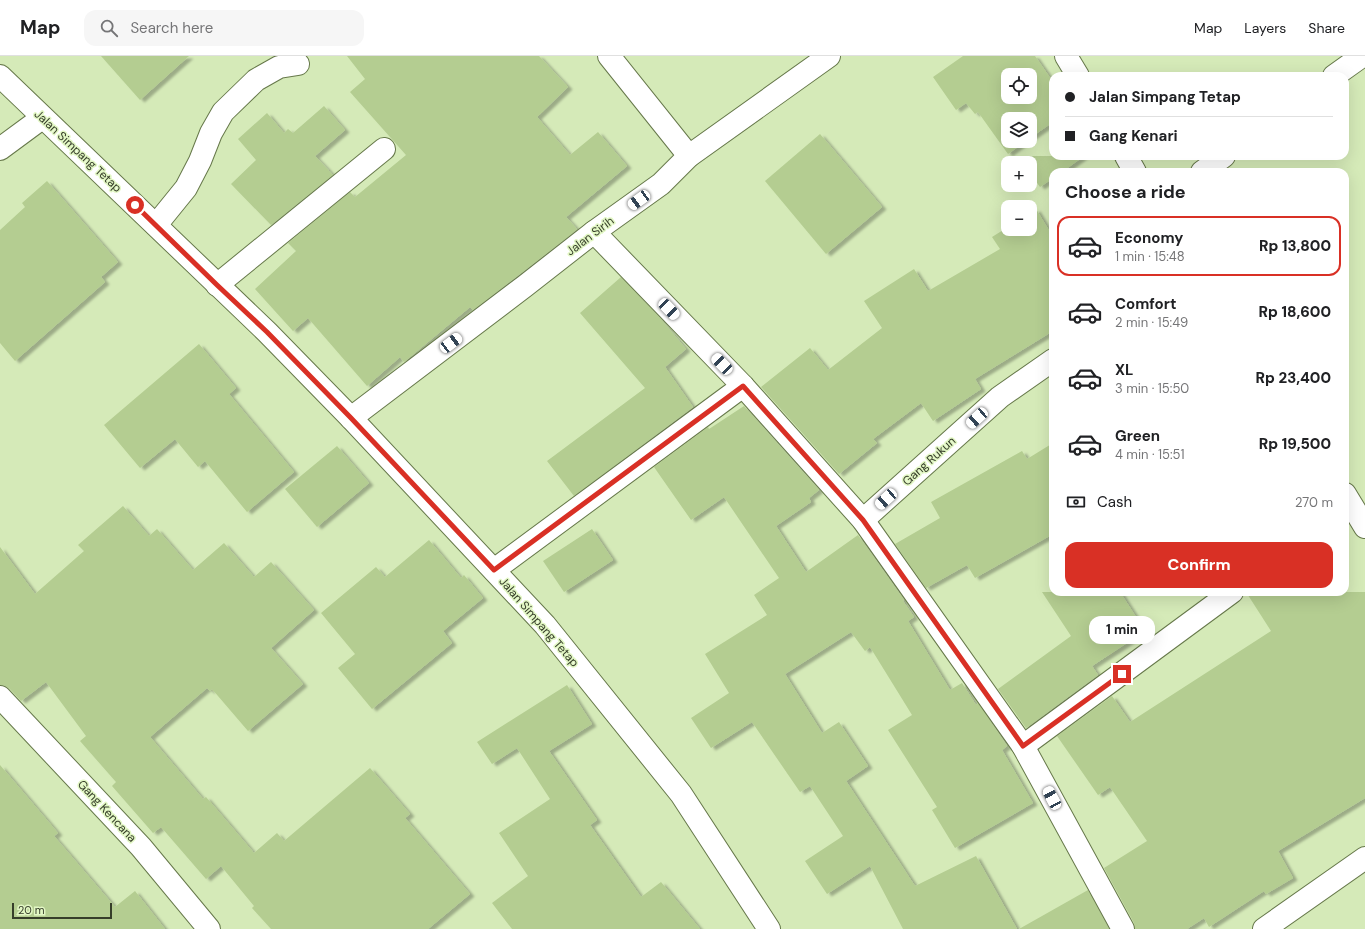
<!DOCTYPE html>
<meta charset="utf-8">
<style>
:root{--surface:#fff;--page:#f6f6f6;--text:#202124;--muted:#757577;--line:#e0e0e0;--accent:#d93025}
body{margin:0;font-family:"DM Sans",sans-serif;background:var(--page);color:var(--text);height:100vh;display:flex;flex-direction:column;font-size:15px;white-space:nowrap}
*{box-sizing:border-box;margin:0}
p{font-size:13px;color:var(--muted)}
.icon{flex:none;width:22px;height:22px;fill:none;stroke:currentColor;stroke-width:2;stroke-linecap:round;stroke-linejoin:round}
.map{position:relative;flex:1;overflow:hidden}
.details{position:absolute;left:1049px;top:112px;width:300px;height:428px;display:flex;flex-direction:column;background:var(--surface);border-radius:12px;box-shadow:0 4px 16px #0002}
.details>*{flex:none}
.guide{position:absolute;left:1049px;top:16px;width:300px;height:88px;border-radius:12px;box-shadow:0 4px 16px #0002;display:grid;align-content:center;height:88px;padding:0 16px;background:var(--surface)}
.buttons{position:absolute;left:1001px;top:12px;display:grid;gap:8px}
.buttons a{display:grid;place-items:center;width:36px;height:36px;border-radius:8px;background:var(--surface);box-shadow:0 4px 16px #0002;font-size:20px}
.scale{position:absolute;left:12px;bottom:10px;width:100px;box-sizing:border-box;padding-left:4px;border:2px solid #363e2a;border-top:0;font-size:11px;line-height:14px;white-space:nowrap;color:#363e2a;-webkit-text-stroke:3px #e2f7c4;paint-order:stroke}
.end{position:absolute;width:18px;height:18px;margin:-9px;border:5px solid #d93025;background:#fff;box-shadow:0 0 0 2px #fff}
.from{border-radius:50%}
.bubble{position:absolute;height:28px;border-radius:12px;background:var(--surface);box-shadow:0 4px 16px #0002;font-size:13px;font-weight:800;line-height:28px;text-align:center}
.car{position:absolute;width:12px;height:24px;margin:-12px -6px;border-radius:5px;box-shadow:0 0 3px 1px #0007;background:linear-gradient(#fff 24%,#345 0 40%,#fff 0 76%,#345 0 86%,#fff 0)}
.guide b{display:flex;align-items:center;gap:14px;height:38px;font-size:15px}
.guide b+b{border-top:1px solid var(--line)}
.guide i{width:10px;height:10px;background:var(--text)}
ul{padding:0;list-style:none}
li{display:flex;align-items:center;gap:12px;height:60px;margin:0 8px 6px;padding:0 8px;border:2px solid transparent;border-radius:12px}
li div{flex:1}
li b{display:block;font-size:15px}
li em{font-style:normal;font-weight:800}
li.current{border-color:var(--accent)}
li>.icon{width:36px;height:36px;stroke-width:1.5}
h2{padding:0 16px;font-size:18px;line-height:48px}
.pay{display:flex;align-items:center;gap:10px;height:44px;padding:0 16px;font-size:15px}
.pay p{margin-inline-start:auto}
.action{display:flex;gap:8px;margin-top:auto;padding:8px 16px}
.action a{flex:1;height:46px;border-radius:12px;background:var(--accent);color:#fff;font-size:16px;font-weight:800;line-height:46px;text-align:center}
header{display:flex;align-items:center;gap:24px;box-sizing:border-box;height:56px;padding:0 20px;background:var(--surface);border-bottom:1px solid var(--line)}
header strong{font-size:19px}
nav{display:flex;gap:22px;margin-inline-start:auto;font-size:14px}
.search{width:280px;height:36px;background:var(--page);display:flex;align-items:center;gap:10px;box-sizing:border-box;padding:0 14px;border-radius:12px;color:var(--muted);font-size:15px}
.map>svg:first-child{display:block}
.building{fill:#b4cd91;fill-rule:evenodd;filter:url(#shadow)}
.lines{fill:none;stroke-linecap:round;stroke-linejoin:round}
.street-casing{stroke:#66784a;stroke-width:24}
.street{stroke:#fff;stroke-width:22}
.route{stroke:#d93025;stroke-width:5}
.labels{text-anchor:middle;stroke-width:3;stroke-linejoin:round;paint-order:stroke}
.street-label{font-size:12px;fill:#363e2a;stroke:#e2f7c4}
</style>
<header>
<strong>Map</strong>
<div class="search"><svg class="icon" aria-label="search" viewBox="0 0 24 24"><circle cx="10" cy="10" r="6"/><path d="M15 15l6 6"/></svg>Search here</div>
<nav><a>Map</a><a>Layers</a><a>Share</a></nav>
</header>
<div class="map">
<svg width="1365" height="873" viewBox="0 0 1365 873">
<defs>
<filter id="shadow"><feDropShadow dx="4.5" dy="2.5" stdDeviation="1" flood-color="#0004"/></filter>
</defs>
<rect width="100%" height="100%" fill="#d5eab8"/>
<g class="building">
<polygon points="101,0 189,0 140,44"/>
<polygon points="347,0 539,0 568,31 537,61 570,99 598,76 627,110 566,161 577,173 569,180 473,254 470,251 404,306 400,301 367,330 308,262 293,275 255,233 296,195 288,187 350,136 355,141 406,99 350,36 365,23"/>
<path d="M963,0H1035L1053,26V66L1030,82V63H1008V85H1026L1008,98L978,56L975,58L966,47L956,54L933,21ZM1008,19H1030V41H1008Z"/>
<polygon points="324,50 345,74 315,100 333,119 271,169 231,128 256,104 238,83 267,57 284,77 288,73 293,77"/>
<polygon points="820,78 882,151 826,198 765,125"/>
<polygon points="1018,100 1084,100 1062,116 1053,116 1053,122 1040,131 1030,117 1030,107 1023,107"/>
<polygon points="47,125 118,206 101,221 105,226 15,305 0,287 0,174 25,151 22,147"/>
<polygon points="1036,153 1053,181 1053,275 975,323 981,333 933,365 921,347 873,383 877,387 839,418 761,331 810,292 828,314 882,272 864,245 914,213 928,235 1000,193 992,181 1008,171 1008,173 1030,173 1030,157"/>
<polygon points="621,221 659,261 686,293 665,311 693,351 574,440 547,405 645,332 580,257"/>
<polygon points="199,288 236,332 229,338 294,416 247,456 205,405 198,411 175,383 140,412 104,369"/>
<polygon points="744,350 819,434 809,442 811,446 776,470 806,516 858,479 904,544 903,545 914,561 908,565 950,634 962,627 976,649 978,647 1007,690 1002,694 1033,747 955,792 932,754 937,751 888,674 912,659 870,591 865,595 851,576 785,618 822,677 839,666 868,710 846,725 915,830 976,800 1017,873 903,873 870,810 827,838 805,805 843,780 810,730 800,736 752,666 711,692 691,662 729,637 705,598 767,559 754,539 779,522 724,441 691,464 654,411 708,371 709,373"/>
<polygon points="1053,387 1053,478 975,522 967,509 926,532 895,488 940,462 931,446 1022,395 1027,403"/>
<polygon points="337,390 369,427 317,471 285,433"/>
<polygon points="123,450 149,480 157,473 193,514 224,487 254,521 271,506 314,554 271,592 303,628 248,675 212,633 210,635 207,632 150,681 203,743 206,741 254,797 277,777 284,785 370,712 410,758 405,762 470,838 428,873 271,873 252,852 254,850 221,810 206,823 161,771 153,777 112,730 116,726 80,685 86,680 46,626 21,645 9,632 4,629 0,629 0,491 35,538 84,495 78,489"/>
<polygon points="592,473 613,504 564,536 543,505"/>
<polygon points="429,484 461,522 464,519 483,542 443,575 452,587 372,653 338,612 355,598 321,557 376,511 385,521"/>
<polygon points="1042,536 1120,536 1145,575 1092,610 1098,619 1026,672 998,633 1071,580"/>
<polygon points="1246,536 1365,536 1365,742 1278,795 1293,822 1266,838 1264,835 1209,871 1204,862 1187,873 1135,873 1134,867 1104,812 1147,785 1110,731 1098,739 1057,680 1112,640 1130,666 1271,575"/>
<polygon points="567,629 592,668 549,695 597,764 590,769 641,841 661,826 700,873 512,873 492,847 528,820 499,777 550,743 517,692 492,708 477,686"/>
<polygon points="0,709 58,777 54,780 115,851 135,835 165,873 0,873"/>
<polygon points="1088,834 1109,873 1019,873"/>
</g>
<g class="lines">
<g class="street-casing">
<g id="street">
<polyline points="609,0 689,100"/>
<polyline points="1066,0 1078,20"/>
<polyline points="0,20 267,276 351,362 545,569 681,738 769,873"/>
<polyline points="1334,20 1362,0"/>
<polyline points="0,93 42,62"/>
<polyline points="1126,100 1135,116"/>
<polyline points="1202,116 1224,100"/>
<polyline points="156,169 186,132 200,105 211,77 223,56 256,24 279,11 298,8"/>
<polyline points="594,176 743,330 863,464 1023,690 1123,873"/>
<polyline points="217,229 384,93"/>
<polyline points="351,362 525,230 594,176 661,128 689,100 829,0"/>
<polyline points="1345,438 1365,471"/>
<polyline points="863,464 1000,341 1053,304"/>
<polyline points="494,514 743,330"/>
<polyline points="0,641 141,791 209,873"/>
<polyline points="1023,690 1232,536"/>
<polyline points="1264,873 1365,802"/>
</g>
</g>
<use href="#street" class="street"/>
</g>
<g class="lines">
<polyline class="route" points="135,149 217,229 267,276 351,362 494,514 743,330 863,464 1023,690 1122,618"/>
</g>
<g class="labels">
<g class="street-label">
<text transform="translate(78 95) rotate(43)" y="4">Jalan Simpang Tetap</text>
<text transform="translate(590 180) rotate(-37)" y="4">Jalan Sirih</text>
<text transform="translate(929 405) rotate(-42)" y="4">Gang Rukun</text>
<text transform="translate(539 566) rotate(49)" y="4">Jalan Simpang Tetap</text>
<text transform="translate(107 755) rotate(47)" y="4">Gang Kencana</text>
</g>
</g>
</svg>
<div class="buttons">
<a><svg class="icon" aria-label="locate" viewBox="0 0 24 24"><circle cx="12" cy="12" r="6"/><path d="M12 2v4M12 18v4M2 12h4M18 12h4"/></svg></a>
<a><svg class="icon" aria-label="layers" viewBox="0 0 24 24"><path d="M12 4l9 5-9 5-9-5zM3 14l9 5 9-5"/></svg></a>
<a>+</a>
<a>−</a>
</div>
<div class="scale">20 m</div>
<i class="end from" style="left:135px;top:149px"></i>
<i class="end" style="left:1122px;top:618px"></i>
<div class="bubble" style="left:1089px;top:560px;width:66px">1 min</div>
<i class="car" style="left:639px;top:144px;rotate:234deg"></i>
<i class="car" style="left:669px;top:253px;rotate:136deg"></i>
<i class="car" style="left:451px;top:287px;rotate:53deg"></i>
<i class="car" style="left:722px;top:308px;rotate:316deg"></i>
<i class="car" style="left:977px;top:362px;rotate:228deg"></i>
<i class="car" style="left:886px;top:443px;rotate:228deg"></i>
<i class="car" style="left:1052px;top:742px;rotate:332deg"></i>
<div class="guide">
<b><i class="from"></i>Jalan Simpang Tetap</b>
<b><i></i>Gang Kenari</b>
</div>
<section class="details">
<h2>Choose a ride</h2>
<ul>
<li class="current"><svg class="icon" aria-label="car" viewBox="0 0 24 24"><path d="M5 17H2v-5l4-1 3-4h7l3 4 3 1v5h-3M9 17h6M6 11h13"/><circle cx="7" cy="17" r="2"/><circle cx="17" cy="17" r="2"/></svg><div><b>Economy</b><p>1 min · 15:48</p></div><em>Rp 13,800</em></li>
<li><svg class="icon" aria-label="car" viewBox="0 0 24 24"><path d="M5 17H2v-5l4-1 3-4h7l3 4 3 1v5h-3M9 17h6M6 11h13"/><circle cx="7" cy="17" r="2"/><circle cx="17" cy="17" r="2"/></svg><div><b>Comfort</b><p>2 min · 15:49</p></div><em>Rp 18,600</em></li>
<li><svg class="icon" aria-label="car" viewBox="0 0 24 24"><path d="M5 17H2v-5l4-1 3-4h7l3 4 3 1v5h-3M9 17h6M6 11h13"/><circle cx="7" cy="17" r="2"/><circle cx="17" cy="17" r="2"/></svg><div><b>XL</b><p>3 min · 15:50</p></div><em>Rp 23,400</em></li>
<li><svg class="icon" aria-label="car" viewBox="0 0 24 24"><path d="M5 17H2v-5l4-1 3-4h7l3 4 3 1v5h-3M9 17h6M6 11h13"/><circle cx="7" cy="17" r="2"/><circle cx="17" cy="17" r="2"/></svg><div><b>Green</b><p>4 min · 15:51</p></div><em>Rp 19,500</em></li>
</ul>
<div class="pay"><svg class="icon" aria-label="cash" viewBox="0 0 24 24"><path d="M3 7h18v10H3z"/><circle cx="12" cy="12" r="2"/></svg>Cash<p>270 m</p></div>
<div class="action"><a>Confirm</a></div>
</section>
</div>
